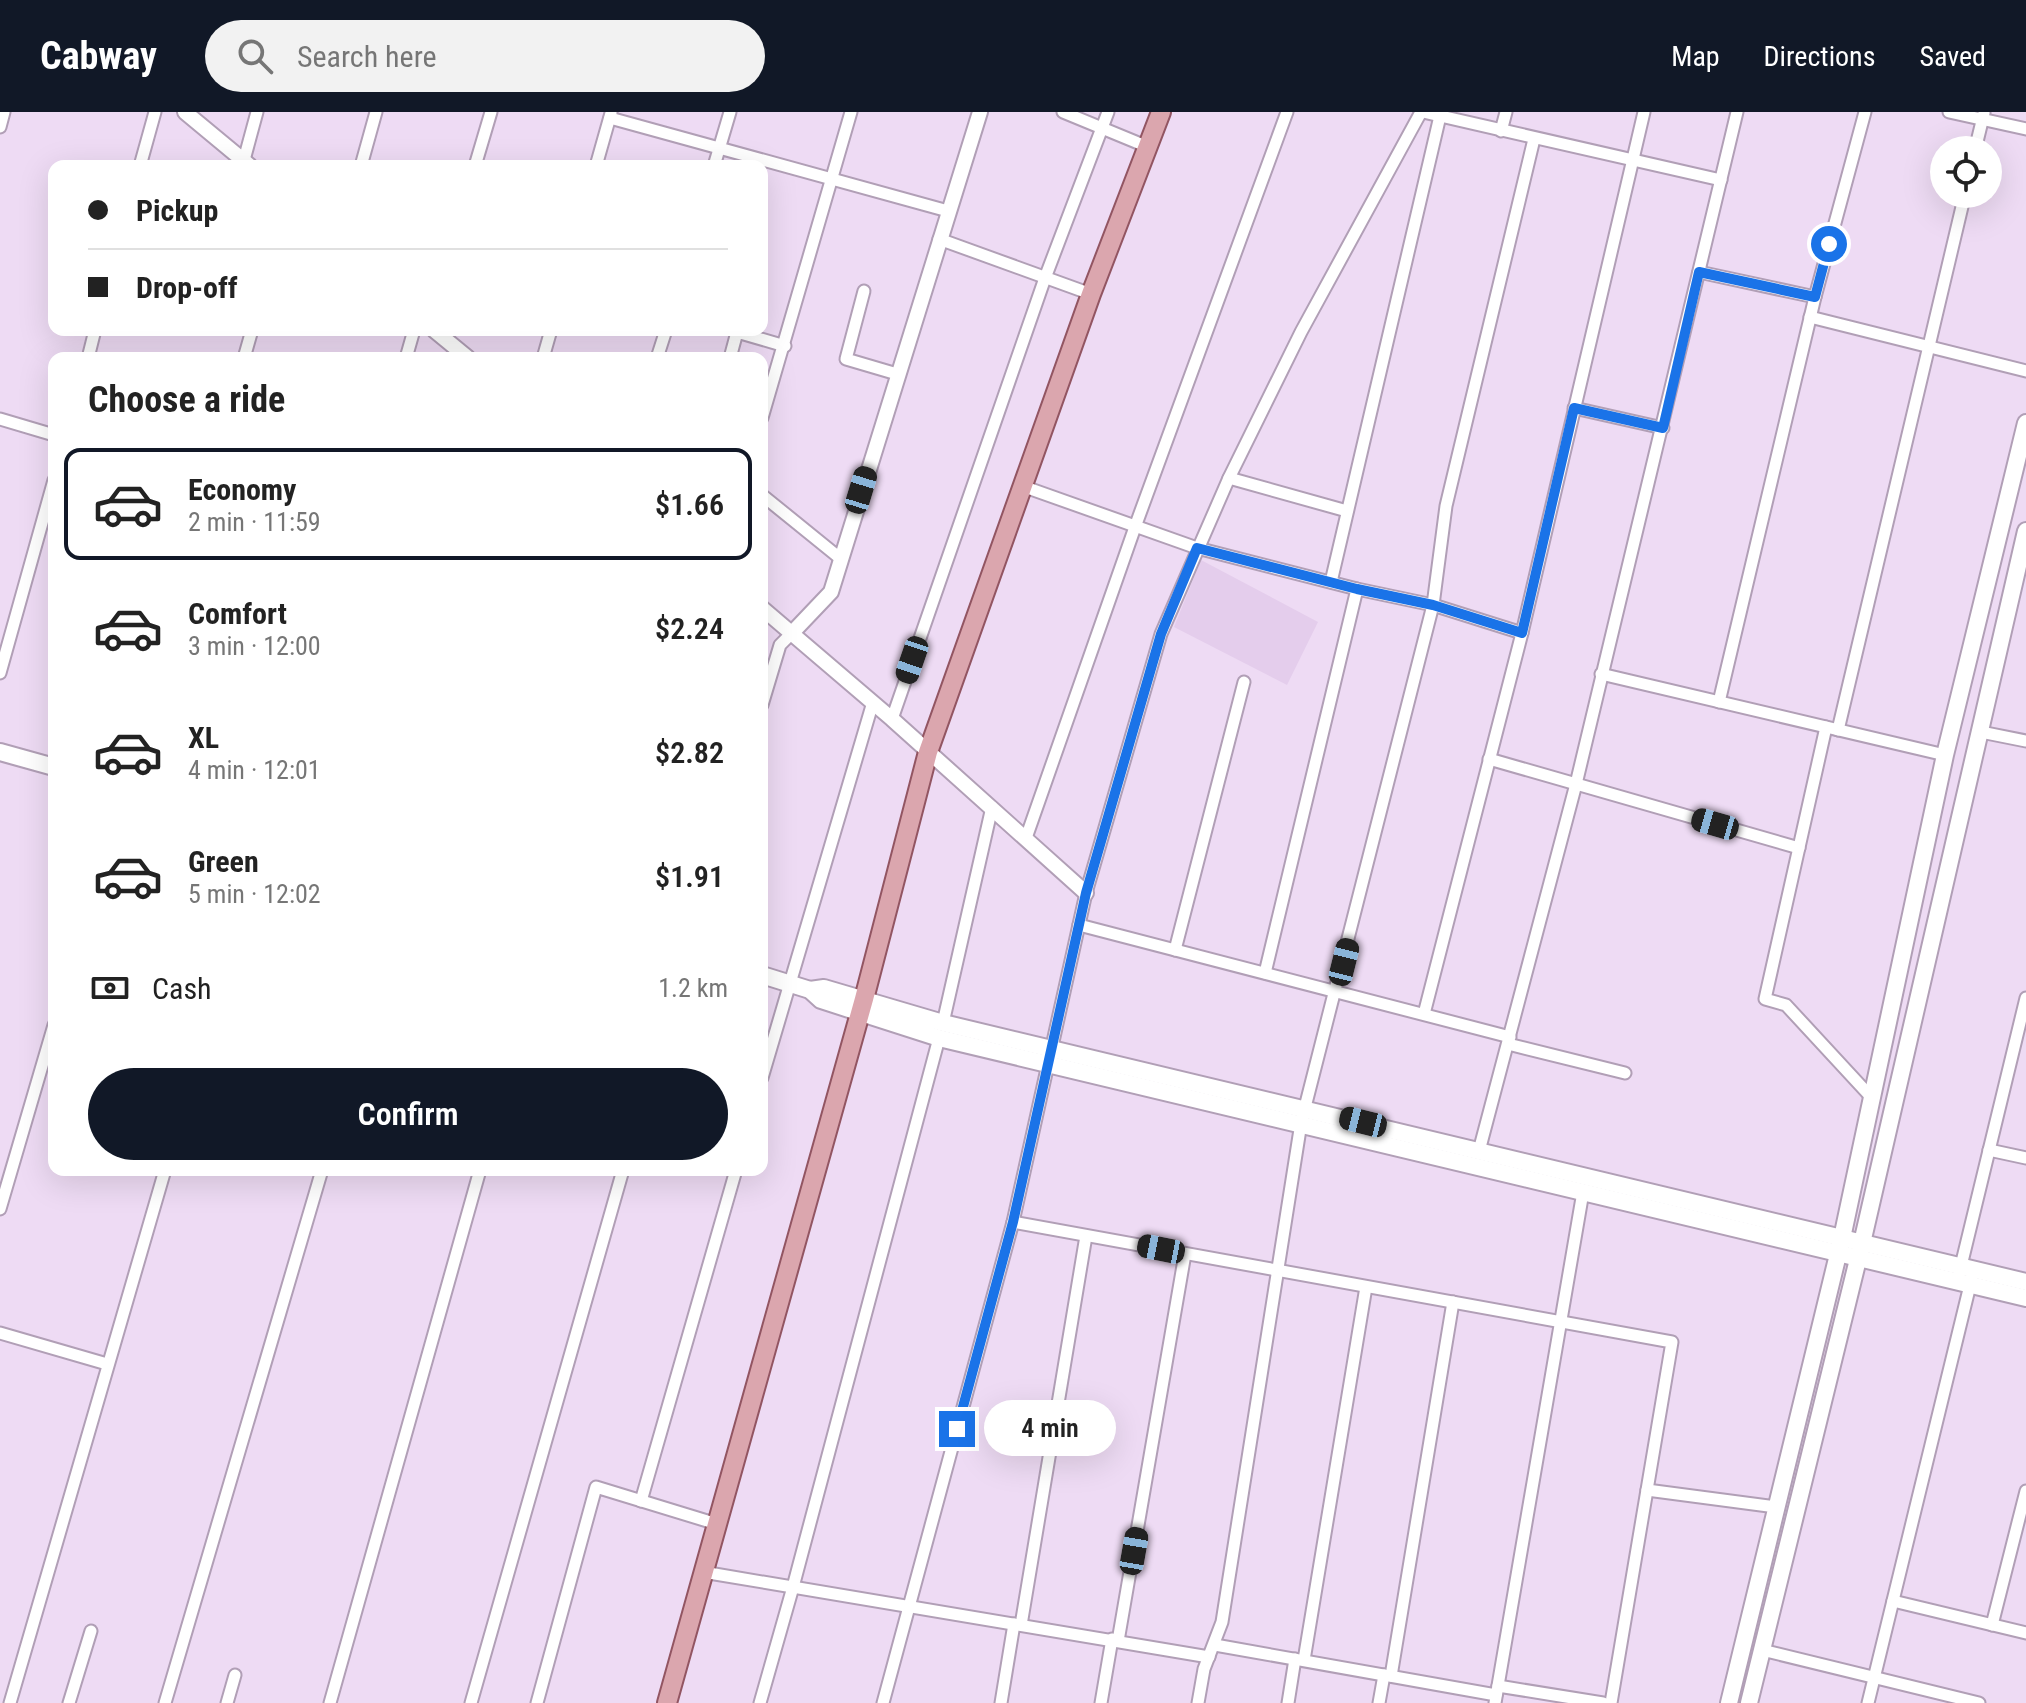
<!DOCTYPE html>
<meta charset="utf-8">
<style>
:root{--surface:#fff;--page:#f2f2f2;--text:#222;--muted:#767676;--line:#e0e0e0;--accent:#111827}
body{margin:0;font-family:"Roboto Condensed",sans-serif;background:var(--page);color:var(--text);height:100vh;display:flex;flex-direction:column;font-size:30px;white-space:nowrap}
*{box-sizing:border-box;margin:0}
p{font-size:26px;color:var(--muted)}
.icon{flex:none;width:44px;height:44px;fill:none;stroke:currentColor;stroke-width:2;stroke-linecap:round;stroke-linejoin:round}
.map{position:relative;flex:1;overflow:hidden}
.details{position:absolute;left:48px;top:240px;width:720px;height:824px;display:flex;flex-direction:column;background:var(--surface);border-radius:16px;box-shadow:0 8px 32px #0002}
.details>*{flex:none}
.banner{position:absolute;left:48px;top:48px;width:720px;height:176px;border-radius:16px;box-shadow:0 8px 32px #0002;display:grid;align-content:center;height:176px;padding:0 40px;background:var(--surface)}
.fabs{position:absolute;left:1930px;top:24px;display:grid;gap:16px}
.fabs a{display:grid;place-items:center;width:72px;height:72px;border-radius:50%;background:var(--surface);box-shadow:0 8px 32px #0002;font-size:40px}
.end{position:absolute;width:36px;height:36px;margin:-18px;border:10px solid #1a73e8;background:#fff;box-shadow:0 0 0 4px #fff}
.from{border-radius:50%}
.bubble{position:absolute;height:56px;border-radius:28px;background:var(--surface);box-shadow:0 8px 32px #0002;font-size:26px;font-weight:600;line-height:56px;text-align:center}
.car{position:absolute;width:24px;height:48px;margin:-24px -12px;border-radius:10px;box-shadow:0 0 6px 2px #0007;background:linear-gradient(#222 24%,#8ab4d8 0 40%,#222 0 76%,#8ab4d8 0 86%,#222 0)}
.banner b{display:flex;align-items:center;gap:28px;height:76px;font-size:30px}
.banner b+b{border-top:2px solid var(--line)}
.banner i{width:20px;height:20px;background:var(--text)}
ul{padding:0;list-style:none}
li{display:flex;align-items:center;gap:24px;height:112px;margin:0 16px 12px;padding:0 24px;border:4px solid transparent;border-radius:16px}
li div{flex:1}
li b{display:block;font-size:30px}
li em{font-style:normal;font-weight:600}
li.selected{border-color:var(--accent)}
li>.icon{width:72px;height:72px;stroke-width:1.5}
h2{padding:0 40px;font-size:36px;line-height:96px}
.pay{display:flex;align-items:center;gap:20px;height:88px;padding:0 40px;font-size:30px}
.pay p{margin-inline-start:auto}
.button{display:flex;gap:16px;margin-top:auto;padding:16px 40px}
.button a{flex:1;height:92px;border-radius:48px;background:var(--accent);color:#fff;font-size:32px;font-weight:600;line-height:92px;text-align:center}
header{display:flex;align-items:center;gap:48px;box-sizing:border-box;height:112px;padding:0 40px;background:var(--accent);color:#fff}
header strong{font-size:38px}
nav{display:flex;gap:44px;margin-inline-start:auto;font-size:28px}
.search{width:560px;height:72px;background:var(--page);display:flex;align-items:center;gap:20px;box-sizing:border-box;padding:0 28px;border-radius:44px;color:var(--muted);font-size:30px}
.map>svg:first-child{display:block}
.built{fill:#e4cdec}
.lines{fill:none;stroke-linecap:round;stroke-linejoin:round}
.minor-casing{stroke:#b19fb6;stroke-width:15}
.tertiary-casing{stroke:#b19fb6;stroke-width:18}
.secondary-casing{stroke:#b19fb6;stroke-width:20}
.primary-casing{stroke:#925562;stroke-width:22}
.minor{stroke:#fff;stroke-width:11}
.tertiary{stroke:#fff;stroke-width:14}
.secondary{stroke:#fff;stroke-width:16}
.primary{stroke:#dba6ae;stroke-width:18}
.route{stroke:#1a73e8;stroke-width:10}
</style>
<header>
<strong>Cabway</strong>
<div class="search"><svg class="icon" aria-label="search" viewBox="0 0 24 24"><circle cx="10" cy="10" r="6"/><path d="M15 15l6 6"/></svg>Search here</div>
<nav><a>Map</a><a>Directions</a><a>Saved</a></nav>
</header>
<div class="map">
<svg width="2026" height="1591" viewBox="0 0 2026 1591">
<rect width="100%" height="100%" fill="#eedbf4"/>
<polygon class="built" points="1201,448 1318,510 1287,573 1174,515"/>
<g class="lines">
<g class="minor-casing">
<g id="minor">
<polyline points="1063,0 1148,35"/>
<polyline points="1423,0 1721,68"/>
<polyline points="1949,0 2026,17"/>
<polyline points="610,6 948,99"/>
<polyline points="0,15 4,0"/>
<polyline points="1501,19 1506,0"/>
<polyline points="1975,38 1984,1"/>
<polyline points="244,48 257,0"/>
<polyline points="140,54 155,0"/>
<polyline points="361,54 376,0"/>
<polyline points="475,54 491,0"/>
<polyline points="596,54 611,1"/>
<polyline points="714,54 730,0"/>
<polyline points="939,127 1091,182"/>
<polyline points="1699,160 1815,185"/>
<polyline points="864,179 846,247 897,262"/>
<polyline points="1810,205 2026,259"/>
<polyline points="88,246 95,218"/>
<polyline points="244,246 252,218"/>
<polyline points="406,246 414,218"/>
<polyline points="543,246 551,218"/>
<polyline points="657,246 666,218"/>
<polyline points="730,246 737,220 785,234"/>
<polyline points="1574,296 1663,316"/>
<polyline points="762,306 851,0"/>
<polyline points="0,307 54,323"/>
<polyline points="1229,366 1347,399"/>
<polyline points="1025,375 1197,436 1357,477 1433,493 1522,521"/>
<polyline points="762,383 841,447"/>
<polyline points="1331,470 1440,4"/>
<polyline points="0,561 54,368"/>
<polyline points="1601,562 1945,643"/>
<polyline points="1719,590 1815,185 1865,0"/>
<polyline points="762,593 780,533 792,521"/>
<polyline points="892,607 1045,166 1108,0"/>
<polyline points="1826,615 1765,887 1786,893 1872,986"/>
<polyline points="1838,618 1965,82"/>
<polyline points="1981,620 2026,629"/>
<polyline points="1489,647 1799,736"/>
<polyline points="1026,726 1135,415 1287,0"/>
<polyline points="1079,813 1510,925"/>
<polyline points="1175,838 1244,570"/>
<polyline points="1265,861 1357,477"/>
<polyline points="1424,902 1522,521 1644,0"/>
<polyline points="943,911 992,695"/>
<polyline points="1508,932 1625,961"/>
<polyline points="762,966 873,590"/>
<polyline points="1989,1038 2026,1046"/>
<polyline points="1479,1039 1576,672 1737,0"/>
<polyline points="0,1097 54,913"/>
<polyline points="1013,1110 1672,1230 1611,1591"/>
<polyline points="1960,1158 2026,886"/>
<polyline points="0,1221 107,1252"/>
<polyline points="1647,1378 1776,1395"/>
<polyline points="641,1389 736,1058"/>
<polyline points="703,1460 1209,1545"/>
<polyline points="1893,1489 2026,1521"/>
<polyline points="1021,1513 1086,1124"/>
<polyline points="1992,1513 2026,1379"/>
<polyline points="1118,1529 1185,1142"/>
<polyline points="1215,1533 1496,1583"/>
<polyline points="1762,1538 1979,1591"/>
<polyline points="1304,1548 1366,1175"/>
<polyline points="1391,1564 1453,1190"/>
<polyline points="1498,1574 1603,1591"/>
<polyline points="10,1591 165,1058"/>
<polyline points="69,1591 91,1519"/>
<polyline points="165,1591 322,1058"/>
<polyline points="227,1591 235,1563"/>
<polyline points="330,1591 480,1058"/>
<polyline points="471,1591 623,1058"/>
<polyline points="537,1591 596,1375 717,1412"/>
<polyline points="760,1591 793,1475 939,926"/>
<polyline points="883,1591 1013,1110 1086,781 1161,522 1229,366 1301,220 1421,0"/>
<polyline points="1001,1591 1014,1512"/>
<polyline points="1101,1591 1112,1527"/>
<polyline points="1198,1591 1204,1557 1222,1510 1301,1011 1433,493 1446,394 1534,27"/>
<polyline points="1288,1591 1295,1547"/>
<polyline points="1379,1591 1384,1563"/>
<polyline points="1495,1591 1583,1080"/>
<polyline points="1868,1591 1971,1169"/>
</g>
</g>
<g class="tertiary-casing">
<g id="tertiary">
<polyline points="185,0 250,54"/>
<polyline points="434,218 468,246"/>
<polyline points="762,496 892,607 1086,781"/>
<polyline points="792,521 831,480 980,0"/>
</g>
</g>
<g class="secondary-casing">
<g id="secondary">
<polyline points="0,640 54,655"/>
<polyline points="762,863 810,878 821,888 939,926 2026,1186"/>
<polyline points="810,878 824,876 943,911 2026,1170"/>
<polyline points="1729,1591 1842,1126 1945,643 2026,311"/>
<polyline points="1749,1591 1862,1131 2026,419"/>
</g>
</g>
<g class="primary-casing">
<polyline id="primary" points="667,1591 864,887 928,640 1091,182 1161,0"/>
</g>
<use href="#minor" class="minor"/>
<use href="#tertiary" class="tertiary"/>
<use href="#secondary" class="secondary"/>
<use href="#primary" class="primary"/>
</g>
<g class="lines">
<polyline class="route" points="957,1317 1013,1110 1086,781 1161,522 1197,436 1357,477 1433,493 1522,521 1574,296 1663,316 1699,160 1815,185 1829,132"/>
</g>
</svg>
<div class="fabs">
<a><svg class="icon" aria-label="locate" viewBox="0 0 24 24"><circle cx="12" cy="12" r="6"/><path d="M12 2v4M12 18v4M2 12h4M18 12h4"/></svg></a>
</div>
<i class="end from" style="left:1829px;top:132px"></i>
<i class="end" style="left:957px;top:1317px"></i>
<div class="bubble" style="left:984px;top:1288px;width:132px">4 min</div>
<i class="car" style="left:861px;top:378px;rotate:17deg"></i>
<i class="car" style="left:912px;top:548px;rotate:199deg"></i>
<i class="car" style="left:1715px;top:712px;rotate:286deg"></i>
<i class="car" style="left:1344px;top:850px;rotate:14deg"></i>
<i class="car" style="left:1363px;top:1010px;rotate:284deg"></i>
<i class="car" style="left:1161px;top:1137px;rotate:281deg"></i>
<i class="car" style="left:1134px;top:1439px;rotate:10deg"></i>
<div class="banner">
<b><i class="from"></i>Pickup</b>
<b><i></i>Drop-off</b>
</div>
<section class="details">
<h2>Choose a ride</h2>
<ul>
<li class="selected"><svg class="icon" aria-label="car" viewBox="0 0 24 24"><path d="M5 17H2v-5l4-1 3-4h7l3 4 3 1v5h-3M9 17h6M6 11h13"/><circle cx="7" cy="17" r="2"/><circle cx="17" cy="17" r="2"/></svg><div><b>Economy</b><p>2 min · 11:59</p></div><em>$1.66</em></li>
<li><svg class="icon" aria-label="car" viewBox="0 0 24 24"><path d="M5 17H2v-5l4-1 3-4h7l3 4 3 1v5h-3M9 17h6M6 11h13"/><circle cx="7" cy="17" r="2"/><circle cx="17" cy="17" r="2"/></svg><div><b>Comfort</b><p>3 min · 12:00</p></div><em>$2.24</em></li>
<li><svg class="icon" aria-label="car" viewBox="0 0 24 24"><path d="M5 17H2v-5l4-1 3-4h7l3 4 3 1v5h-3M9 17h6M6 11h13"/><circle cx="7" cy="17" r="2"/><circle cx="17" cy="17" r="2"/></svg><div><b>XL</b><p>4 min · 12:01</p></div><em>$2.82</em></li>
<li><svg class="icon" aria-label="car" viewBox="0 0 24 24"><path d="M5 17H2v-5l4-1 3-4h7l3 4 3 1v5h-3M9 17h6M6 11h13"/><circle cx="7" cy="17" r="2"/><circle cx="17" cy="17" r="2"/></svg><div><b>Green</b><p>5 min · 12:02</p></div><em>$1.91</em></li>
</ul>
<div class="pay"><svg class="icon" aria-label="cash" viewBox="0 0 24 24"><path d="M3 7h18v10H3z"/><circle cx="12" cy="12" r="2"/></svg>Cash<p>1.2 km</p></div>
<div class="button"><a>Confirm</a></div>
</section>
</div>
